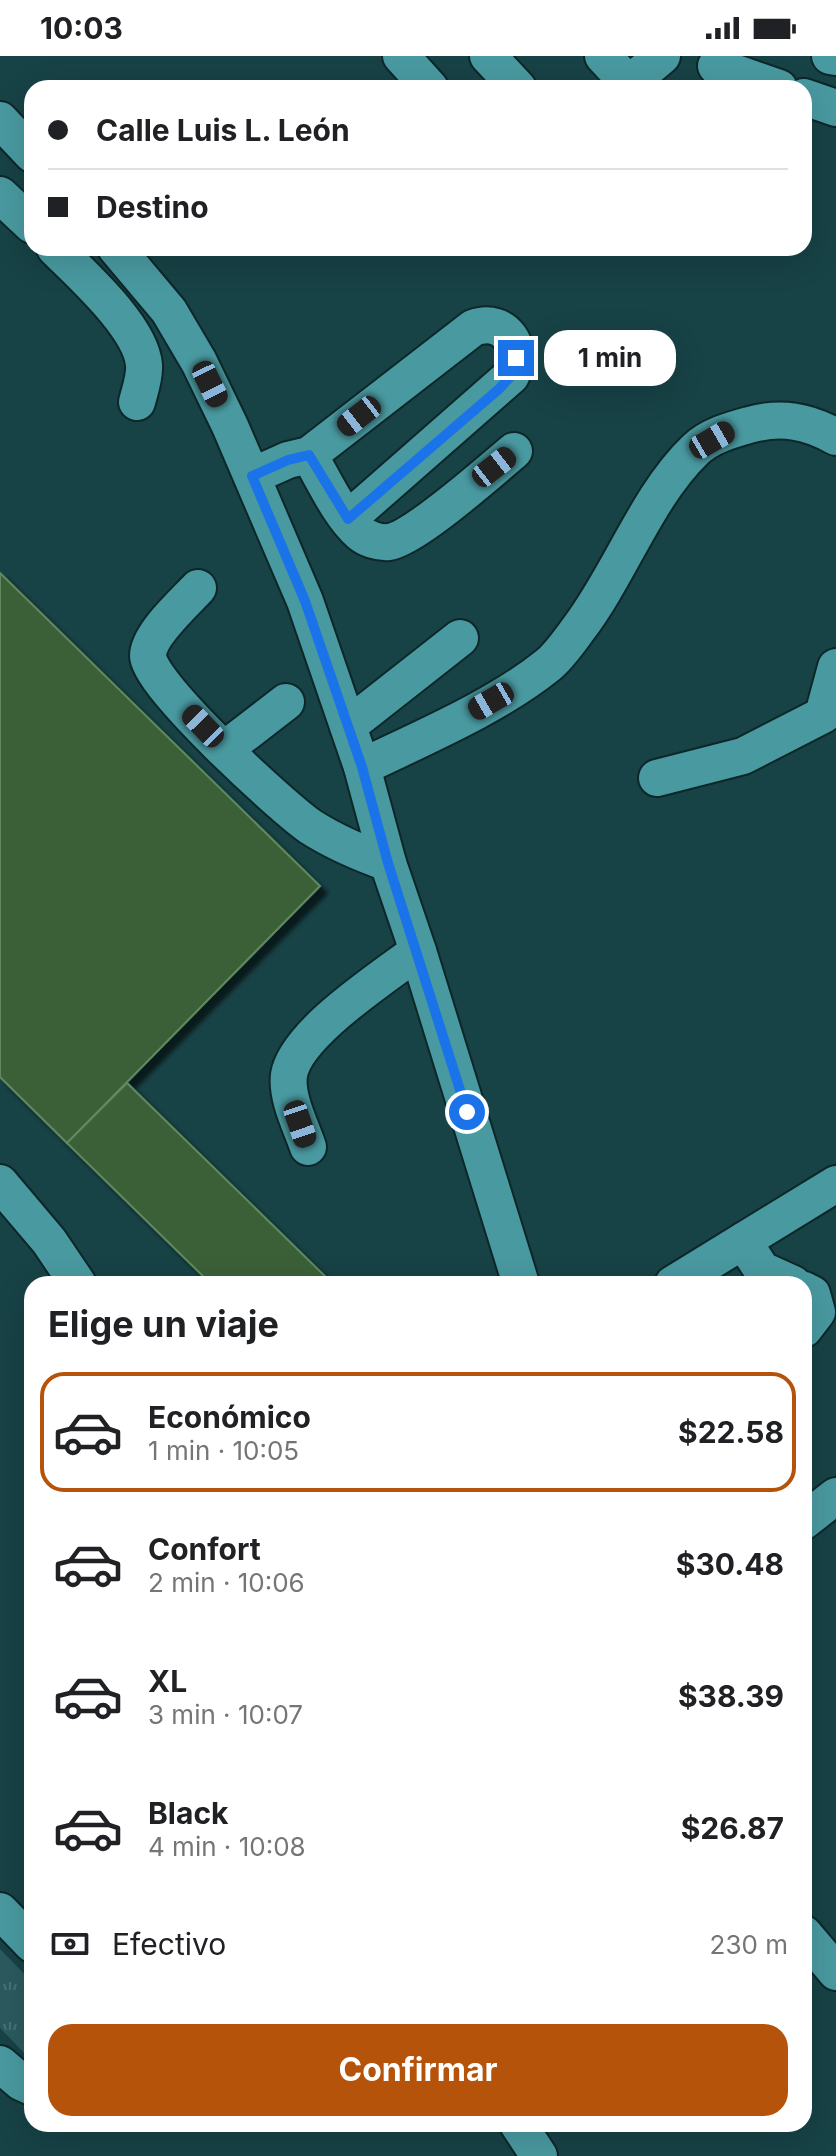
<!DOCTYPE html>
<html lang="es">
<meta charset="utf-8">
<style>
:root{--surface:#fff;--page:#f6f6f6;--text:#202124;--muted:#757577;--line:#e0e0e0;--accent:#b45309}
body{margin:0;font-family:Inter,sans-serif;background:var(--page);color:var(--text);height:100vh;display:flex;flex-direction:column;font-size:30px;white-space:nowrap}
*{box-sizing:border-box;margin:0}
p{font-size:26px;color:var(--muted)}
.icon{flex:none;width:44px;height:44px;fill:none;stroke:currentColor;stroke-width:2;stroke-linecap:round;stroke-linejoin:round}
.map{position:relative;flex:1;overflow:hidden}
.details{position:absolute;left:24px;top:1220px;width:788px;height:856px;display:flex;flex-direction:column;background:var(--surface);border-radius:24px;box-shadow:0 8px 32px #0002}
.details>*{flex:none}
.guide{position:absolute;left:24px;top:24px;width:788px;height:176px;border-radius:24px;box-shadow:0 8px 32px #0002;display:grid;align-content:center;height:176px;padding:0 24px;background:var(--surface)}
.end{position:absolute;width:36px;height:36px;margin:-18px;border:10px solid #1a73e8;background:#fff;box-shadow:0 0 0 4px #fff}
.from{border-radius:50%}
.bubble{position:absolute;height:56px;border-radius:24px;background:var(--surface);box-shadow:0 8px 32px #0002;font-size:26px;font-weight:700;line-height:56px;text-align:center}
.car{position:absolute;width:24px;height:48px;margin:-24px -12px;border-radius:10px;box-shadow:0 0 6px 2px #0007;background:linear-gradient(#222 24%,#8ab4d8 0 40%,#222 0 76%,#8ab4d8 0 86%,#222 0)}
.guide b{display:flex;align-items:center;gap:28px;height:76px;font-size:30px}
.guide b+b{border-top:2px solid var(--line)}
.guide i{width:20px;height:20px;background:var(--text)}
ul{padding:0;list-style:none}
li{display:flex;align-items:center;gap:24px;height:120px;margin:0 16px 12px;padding:0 8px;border:4px solid transparent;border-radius:24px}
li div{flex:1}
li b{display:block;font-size:30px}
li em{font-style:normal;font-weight:700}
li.on{border-color:var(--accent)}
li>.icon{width:72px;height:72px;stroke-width:1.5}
h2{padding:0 24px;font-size:36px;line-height:96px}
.pay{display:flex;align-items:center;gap:20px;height:88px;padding:0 24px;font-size:30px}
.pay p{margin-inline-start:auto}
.action{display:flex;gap:16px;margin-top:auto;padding:16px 24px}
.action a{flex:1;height:92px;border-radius:24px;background:var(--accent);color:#fff;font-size:32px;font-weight:700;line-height:92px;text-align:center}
.status{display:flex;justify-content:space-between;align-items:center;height:56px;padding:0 40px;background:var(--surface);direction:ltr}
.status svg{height:22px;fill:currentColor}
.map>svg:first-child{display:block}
.grass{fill:url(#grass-tufts)}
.building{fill:#3a6139;stroke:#60895e;stroke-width:2;filter:url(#shadow)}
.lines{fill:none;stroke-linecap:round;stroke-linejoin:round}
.minor-casing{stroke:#0d2729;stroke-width:40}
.minor{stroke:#4999a0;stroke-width:36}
.route{stroke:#1a73e8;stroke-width:10}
</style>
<div class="status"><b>10:03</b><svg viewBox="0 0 49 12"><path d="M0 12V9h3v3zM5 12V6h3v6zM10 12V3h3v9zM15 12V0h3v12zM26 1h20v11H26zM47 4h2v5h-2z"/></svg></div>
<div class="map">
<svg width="836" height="2100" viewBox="0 0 836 2100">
<defs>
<pattern id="grass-tufts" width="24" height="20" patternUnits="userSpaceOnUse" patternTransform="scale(2)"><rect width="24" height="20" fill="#2b5a5e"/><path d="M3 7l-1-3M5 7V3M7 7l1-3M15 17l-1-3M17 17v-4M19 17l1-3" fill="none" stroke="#487276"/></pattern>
<filter id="shadow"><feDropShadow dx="7" dy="7" stdDeviation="2" flood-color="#0009"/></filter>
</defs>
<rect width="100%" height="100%" fill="#174246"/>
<polygon class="grass" points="0,1893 32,1926 32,2005 0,1972"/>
<g class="building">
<polygon points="0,517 320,830 67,1087 0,1021"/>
<polygon points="127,1027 333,1228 211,1228 67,1087"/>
</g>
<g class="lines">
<g class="minor-casing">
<g id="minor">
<polyline points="401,0 430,32"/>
<polyline points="488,0 518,32"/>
<polyline points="603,0 629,28"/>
<polyline points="830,0 836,1"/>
<polyline points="716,10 779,32"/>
<polyline points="624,32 662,0"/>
<polyline points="804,41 836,52"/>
<polyline points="0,64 32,98"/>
<polyline points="0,139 32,169"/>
<path d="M55,192C81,218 141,271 144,309C145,321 140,334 137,346"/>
<polyline points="116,192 169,255 199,306 230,370 305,545 362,711 388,807 418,895 521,1228"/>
<path d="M309,399C323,422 339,459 360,477C367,483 379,487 389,486C415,482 490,415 514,395"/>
<path d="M252,420L288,404L309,399L473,272C506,260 525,292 511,320L348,463"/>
<path d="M198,532C184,547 148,579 148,600C148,628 283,752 311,771C336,787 360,797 388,807"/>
<polyline points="348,670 460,582"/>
<polyline points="225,693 286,646"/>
<path d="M362,711C422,682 496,651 548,609C560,599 570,584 579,572C620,518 647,440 695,394C709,380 731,374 749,369C781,360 808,365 836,381"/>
<polyline points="657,722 743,700 823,659 836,611"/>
<path d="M308,1091C301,1070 286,1042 289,1019C296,977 384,921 418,895"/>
<polyline points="0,1127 49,1185 78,1228"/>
<polyline points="743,1185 762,1214 793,1228"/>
<polyline points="673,1228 836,1128"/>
<polyline points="804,1234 812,1238 817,1256 804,1273"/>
<polyline points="804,1465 836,1440"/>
<polyline points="0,1855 32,1888"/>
<polyline points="804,1878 836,1916"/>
<polyline points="0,2008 21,2026 32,2031"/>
<polyline points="518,2068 539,2100"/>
</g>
</g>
<use href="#minor" class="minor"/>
</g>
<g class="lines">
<polyline class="route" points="467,1056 388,807 362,711 305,545 252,420 288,404 309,399 348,463 499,333 511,320 516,302"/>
</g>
</svg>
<i class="end from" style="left:467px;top:1056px"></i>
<i class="end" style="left:516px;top:302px"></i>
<div class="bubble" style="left:544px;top:274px;width:132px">1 min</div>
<i class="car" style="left:210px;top:328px;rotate:154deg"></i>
<i class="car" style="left:359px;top:360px;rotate:232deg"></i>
<i class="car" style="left:712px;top:384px;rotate:60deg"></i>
<i class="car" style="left:494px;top:411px;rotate:52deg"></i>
<i class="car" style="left:491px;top:645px;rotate:240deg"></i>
<i class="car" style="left:203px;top:670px;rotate:316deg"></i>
<i class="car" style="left:300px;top:1068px;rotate:161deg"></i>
<div class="guide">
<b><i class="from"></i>Calle Luis L. León</b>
<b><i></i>Destino</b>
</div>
<section class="details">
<h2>Elige un viaje</h2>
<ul>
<li class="on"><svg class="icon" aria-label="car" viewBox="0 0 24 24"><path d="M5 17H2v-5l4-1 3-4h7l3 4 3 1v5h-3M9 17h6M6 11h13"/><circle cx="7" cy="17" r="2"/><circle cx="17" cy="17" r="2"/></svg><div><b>Económico</b><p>1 min · 10:05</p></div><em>$22.58</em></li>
<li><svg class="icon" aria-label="car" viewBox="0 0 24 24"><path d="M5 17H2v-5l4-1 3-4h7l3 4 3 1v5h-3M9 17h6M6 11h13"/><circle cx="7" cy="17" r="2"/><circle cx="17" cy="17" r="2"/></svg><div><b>Confort</b><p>2 min · 10:06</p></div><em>$30.48</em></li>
<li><svg class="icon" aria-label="car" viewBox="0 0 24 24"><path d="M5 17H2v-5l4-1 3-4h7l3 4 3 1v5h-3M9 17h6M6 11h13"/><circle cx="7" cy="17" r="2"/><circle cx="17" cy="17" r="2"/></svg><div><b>XL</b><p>3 min · 10:07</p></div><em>$38.39</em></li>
<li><svg class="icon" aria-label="car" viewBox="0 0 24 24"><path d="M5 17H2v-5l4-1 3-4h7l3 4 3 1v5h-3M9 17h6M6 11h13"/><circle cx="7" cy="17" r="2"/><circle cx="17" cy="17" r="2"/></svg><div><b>Black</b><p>4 min · 10:08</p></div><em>$26.87</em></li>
</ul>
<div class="pay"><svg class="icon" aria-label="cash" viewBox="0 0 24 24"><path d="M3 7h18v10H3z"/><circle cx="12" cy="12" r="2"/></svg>Efectivo<p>230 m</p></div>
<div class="action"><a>Confirmar</a></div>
</section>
</div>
